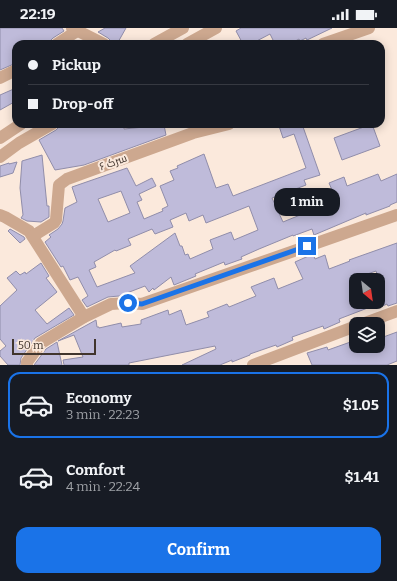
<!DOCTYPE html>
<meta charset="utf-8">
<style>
:root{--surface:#171b24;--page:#242831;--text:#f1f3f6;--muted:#9ea1a6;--line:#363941;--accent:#1a73e8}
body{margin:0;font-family:Bitter,Cairo,serif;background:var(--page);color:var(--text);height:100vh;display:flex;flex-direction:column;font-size:15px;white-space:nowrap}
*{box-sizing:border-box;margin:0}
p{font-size:13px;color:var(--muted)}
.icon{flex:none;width:22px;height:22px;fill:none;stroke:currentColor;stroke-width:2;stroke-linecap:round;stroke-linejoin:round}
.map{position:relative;height:337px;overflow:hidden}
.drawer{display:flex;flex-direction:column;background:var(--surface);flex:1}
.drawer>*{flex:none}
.banner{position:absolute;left:12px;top:12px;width:373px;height:88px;border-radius:12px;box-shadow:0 2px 10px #0003;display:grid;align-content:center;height:88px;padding:0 16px;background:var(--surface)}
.needle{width:26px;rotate:151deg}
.controls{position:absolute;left:349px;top:245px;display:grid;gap:8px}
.controls a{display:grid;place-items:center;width:36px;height:36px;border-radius:8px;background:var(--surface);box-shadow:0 2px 10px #0003;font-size:20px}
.scale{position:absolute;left:12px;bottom:10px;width:84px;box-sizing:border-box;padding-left:4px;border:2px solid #41352d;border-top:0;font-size:11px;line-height:14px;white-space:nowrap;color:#41352d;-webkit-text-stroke:3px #fbe9dc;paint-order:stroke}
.end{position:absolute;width:18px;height:18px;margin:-9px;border:5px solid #1a73e8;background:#fff;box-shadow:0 0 0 2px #fff}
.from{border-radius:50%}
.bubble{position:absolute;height:28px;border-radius:12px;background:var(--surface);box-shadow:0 2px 10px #0003;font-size:13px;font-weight:700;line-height:28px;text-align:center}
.banner b{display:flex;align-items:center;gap:14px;height:38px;font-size:15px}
.banner b+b{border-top:1px solid var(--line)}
.banner i{width:10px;height:10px;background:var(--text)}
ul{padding:7px 0 0;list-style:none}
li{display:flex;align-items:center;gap:12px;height:66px;margin:0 8px 6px;padding:0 8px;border:2px solid transparent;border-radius:12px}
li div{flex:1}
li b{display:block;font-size:15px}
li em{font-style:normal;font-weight:700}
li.selected{border-color:var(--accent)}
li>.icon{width:36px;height:36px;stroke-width:1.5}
.button{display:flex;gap:8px;margin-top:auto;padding:8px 16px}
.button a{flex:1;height:46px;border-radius:12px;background:var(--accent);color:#fff;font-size:16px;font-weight:700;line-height:46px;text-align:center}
.status{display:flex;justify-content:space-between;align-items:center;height:28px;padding:0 20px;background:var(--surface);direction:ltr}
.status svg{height:11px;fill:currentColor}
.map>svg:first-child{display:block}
.building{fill:#bfbbda;stroke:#908daa;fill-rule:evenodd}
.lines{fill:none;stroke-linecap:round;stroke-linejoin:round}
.minor{stroke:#cda88f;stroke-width:12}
.route{stroke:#1a73e8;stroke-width:5}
.labels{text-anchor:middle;stroke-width:4;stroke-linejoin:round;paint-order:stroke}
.street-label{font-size:11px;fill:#41352d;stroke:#fbe9dc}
</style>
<div class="status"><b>22:19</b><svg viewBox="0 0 49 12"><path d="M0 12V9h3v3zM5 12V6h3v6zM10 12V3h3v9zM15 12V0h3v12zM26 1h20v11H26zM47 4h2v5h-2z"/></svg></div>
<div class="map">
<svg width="397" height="337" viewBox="0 0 397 337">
<rect width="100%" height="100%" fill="#fbe9dc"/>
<g class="building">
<polygon points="0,0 62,0 64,3 53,10 51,12 50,16 16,16 16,35 0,42"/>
<polygon points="105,0 126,0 117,16 111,16 110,12 108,10 98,4"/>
<polygon points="241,0 332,0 307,12 306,10 300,13 299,11 290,16 275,16 270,6 251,16 243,16 236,3"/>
<polygon points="16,60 16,73 0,82 0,67"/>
<polygon points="59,96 124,96 124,101 164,97 166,107 84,137 55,142 39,112 56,102 59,99"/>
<path d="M285,96H302L320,147L304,152L306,157L272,170L283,194L305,185L304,182L328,173V171L335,169L329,155L344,149L347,158L378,146L381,153L397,146V174L390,177V178L366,187V185L314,207L312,201L293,208V207L259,221L241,229L242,231L225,237L224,234L195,246L196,248L174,257L171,249L154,262L153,260L149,264L145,258L119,268L108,269L87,279L82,272L88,268L78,249L70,252L63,238L61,239L45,214L51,209L49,207L58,201L62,196L63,193L65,180L77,174L72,159L127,140L136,158L152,150L156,158L139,166L142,172L137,174L144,191L163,183L162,181L168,178L160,158L174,152L170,143L178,140L177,138L204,126L216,160L228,156L233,168L306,140L294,106L283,110L279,98ZM121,163L130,185L108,194L98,171ZM249,178L258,202L234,212L231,204L210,212L213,221L190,231L188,226L185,227L182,218H180L175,205L130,238L135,245L97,259L89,242L96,239L94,234L115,222L116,223L131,217L128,211L152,201L155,206L173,199L170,192L186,185L189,193L203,187L206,195Z"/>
<polygon points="372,96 380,118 342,132 334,110"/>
<polygon points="42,127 47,178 49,178 49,189 41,194 27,193 21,190 23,187 20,160 22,133"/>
<polygon points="17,134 13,145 0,149 0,138 9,135 9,136"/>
<polygon points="10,201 24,209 25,211 20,215 8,203"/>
<path d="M397,215V275L388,278L387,276L378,280V276L339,291L340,294L324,301L323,298L292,309L293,312L277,319L276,317L250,326V327L232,334V332L220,337H182L216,321L215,318L129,335V337H64L63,332L83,329L74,307L58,313L96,292L97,299H99V300L121,295L122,299L141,296V292L168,282L169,287L181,282L186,297L209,289L207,284L227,276L229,279L256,268L251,259L274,250L278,261L303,251L295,234L313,226L315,231L325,227L329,241L350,233L349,232ZM376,243L384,266L378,269V274H356V250Z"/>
<polygon points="41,235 49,248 46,250 57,264 35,282 47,296 69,280 74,287 35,310 21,330 20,337 8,337 0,328 0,323 6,318 0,311 0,278 17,262 7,250 16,243 20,247 25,244 26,246"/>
<polygon points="397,304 397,333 387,337 312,337 307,325 327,319 328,322 356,312 356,318 378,318 378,311"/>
<polygon points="57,314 62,337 34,337 46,321"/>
</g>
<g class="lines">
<g class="minor">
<polyline points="72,0 104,16"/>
<polyline points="57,16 77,3"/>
<polyline points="154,16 183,0"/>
<polyline points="187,16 216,0"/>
<polyline points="323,16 369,0"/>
<polyline points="0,50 16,42"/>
<polyline points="0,110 21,96"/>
<polyline points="0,129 19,115 52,96"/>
<polyline points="0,187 5,189 29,203 84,289"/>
<polyline points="33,208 54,195 56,192 59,157 67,151 193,105 229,96"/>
<polyline points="362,296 397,283"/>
<polyline points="27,337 27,334 41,315 84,289 111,276 128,275 142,276 397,187"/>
<polyline points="253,337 356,298"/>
</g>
</g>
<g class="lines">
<polyline class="route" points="128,275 142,276 307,218"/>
</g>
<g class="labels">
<g class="street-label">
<text transform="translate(113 134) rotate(-20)" y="4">سرک ۶</text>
</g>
</g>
</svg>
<div class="controls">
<a><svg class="needle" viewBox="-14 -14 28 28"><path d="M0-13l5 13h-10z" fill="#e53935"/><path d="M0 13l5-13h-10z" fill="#9ea1a6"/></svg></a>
<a><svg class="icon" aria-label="layers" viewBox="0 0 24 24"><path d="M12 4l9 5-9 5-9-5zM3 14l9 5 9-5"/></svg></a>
</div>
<div class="scale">50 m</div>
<i class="end from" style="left:128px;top:275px"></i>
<i class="end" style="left:307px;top:218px"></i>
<div class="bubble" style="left:274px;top:160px;width:66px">1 min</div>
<div class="banner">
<b><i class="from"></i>Pickup</b>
<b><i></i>Drop-off</b>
</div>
</div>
<section class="drawer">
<ul>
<li class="selected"><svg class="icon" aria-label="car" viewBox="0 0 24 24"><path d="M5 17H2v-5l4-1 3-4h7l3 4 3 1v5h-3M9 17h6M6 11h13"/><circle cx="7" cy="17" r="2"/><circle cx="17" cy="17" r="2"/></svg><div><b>Economy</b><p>3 min · 22:23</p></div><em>$1.05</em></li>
<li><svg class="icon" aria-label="car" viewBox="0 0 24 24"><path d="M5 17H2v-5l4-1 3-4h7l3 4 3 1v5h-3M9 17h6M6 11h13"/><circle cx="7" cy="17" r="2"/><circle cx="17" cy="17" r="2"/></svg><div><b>Comfort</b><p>4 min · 22:24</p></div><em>$1.41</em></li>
</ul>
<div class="button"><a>Confirm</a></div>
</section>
